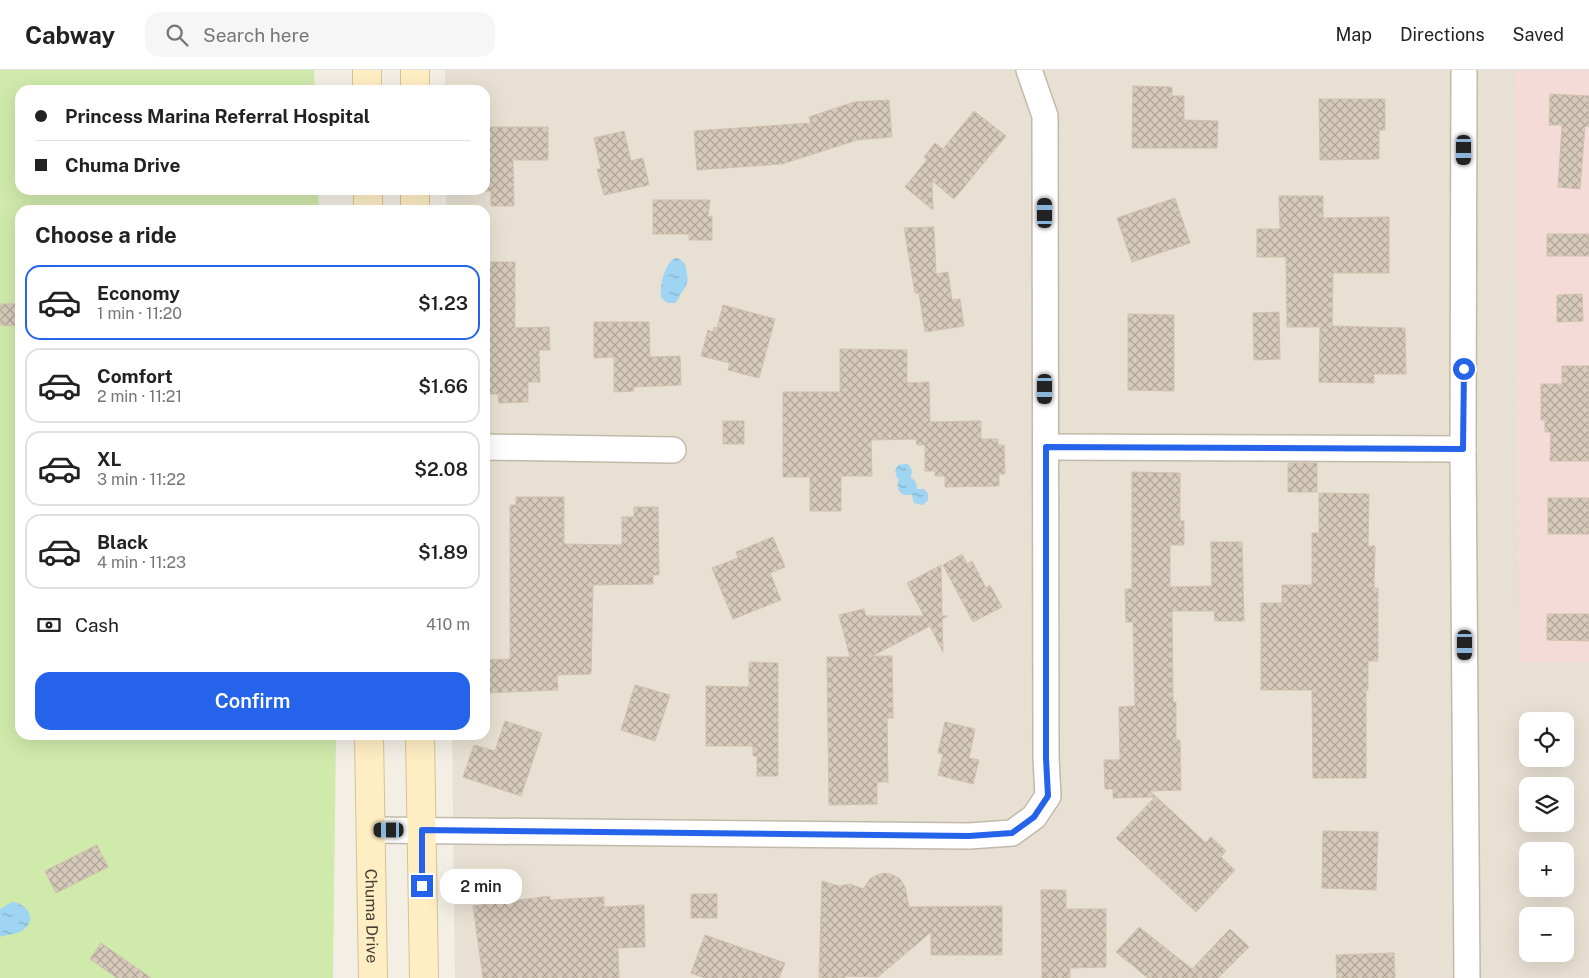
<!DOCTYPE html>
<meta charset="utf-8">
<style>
:root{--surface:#fff;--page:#f6f6f6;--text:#222;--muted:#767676;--line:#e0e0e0;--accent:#2563eb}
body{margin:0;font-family:"Public Sans",sans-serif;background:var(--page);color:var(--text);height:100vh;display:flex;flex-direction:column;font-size:19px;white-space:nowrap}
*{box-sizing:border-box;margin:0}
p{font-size:16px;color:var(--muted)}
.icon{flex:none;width:28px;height:28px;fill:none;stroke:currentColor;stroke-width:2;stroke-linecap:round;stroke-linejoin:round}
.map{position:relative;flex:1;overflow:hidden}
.details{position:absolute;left:15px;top:135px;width:475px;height:535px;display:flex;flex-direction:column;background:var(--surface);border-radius:15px;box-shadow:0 5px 20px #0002}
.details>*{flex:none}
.guide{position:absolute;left:15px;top:15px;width:475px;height:110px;border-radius:15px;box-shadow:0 5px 20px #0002;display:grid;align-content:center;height:110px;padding:0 20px;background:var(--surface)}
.controls{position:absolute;left:1519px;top:642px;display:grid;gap:10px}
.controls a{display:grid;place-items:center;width:55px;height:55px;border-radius:10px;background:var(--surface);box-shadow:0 5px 20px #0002;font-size:25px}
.end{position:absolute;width:22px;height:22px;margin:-11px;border:6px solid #2563eb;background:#fff;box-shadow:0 0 0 2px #fff}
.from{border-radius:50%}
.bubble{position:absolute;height:35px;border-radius:15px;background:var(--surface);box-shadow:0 5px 20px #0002;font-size:16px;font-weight:600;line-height:35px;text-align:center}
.car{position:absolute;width:15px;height:30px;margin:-15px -8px;border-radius:6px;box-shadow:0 0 4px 1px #0007;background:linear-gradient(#222 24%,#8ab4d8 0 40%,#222 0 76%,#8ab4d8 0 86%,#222 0)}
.guide b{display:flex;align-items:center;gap:18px;height:48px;font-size:19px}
.guide b+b{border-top:1px solid var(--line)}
.guide i{width:12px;height:12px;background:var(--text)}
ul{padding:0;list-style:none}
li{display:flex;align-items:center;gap:15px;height:75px;margin:0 10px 8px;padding:0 10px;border:2px solid var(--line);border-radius:15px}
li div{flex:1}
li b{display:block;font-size:19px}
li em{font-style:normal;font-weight:600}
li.on{border-color:var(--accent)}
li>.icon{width:45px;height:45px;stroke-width:1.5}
h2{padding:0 20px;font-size:22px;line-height:60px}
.pay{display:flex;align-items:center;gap:12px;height:55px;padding:0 20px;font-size:19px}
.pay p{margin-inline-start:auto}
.cta{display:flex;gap:10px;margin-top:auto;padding:10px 20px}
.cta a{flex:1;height:58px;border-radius:15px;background:var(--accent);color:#fff;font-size:20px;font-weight:600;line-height:58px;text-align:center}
header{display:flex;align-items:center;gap:30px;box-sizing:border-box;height:70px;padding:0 25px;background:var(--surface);border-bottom:1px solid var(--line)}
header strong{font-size:24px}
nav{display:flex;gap:28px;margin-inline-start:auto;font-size:18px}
.search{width:350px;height:45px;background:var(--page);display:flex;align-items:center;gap:12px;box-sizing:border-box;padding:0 18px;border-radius:15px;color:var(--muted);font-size:19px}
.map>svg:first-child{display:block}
.residential{fill:#e8e0d3;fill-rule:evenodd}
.medical{fill:#f5dbd8}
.green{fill:#d0eaac}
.water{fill:url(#water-ripples)}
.building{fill:url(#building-cross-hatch);stroke:#d1c1ad}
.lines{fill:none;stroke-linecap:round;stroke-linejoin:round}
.minor-casing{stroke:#c2b9aa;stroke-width:28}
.secondary-casing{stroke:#d6c293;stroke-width:30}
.minor{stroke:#fff;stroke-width:25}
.secondary{stroke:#ffeec4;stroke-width:28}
.route{stroke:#2563eb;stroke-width:6}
.labels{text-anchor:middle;stroke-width:4.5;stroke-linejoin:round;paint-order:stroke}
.street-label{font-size:16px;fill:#463f34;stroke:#fff}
</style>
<header>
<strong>Cabway</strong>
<div class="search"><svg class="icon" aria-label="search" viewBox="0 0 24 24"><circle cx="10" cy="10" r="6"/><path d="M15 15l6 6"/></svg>Search here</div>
<nav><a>Map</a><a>Directions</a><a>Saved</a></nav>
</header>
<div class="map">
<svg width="1589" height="908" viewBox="0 0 1589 908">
<defs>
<pattern id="water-ripples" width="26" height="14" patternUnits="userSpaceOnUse" patternTransform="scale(1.25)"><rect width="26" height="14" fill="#9fd4f3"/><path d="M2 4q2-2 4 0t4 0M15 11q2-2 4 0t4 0" fill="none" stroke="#83adc6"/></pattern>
<pattern id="building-cross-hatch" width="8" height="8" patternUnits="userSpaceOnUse" patternTransform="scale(1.25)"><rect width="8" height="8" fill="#d6caba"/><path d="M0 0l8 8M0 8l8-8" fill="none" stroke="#afa598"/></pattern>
</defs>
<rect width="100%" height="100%" fill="#f3efe5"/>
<path class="residential" d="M445,0H1589V908H455L452,665H485V140H446V120H485V20H445ZM1528,651H1565V689H1528ZM1528,716H1565V754H1528ZM1528,781H1565V819H1528ZM1528,846H1565V884H1528Z"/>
<polygon class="medical" points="1515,0 1589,0 1589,593 1520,593"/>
<polygon class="green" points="0,0 314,0 315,20 20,20 20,120 318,120 319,140 20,140 20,665 336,665 333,908 0,908"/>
<g class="water">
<path d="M676,188L680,189L685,194C687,206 691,211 682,222C680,225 679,229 675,233H668L662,229C658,219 665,191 676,188Z"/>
<path d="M905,394H908L912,400L911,407L916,412L917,419H924L928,424V430L923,435L914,433L912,425H904C898,422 896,416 899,410L897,408L895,401L898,395Z"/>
<path d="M12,832C27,833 38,850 23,860C17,865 8,864 0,867V839Z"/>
</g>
<g class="building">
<polygon points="1133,16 1172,17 1172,26 1184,26 1184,50 1218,51 1217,78 1132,78"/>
<polygon points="1550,24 1589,26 1589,57 1585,56 1580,119 1558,117 1562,55 1549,55"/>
<polygon points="1319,29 1385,29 1385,60 1379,60 1379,89 1320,90"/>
<polygon points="889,30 892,67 857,70 782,94 697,100 694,61 811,53 809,47 854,32"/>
<polygon points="974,41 1006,66 954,129 932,111 933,140 905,117 927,90 924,87 935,73 943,79"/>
<polygon points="485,57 548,57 548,90 513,90 514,136 491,136 491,121 485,121"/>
<polygon points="624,61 631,91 643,88 649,115 604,125 597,99 601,99 594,68"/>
<polygon points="1279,126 1323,126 1323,148 1389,147 1389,203 1333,203 1332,256 1405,258 1406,304 1374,304 1374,313 1319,312 1320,257 1287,257 1286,187 1257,187 1257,159 1280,159"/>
<polygon points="1175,128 1190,173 1132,192 1117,148"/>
<polygon points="653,130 710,130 708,147 712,146 712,170 689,170 689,164 653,164"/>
<polygon points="934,157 936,204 948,202 952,230 960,229 964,256 925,262 919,223 915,223 904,158"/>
<rect x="1547" y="164" width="42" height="22"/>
<polygon points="485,192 515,192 515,258 549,257 550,280 539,280 540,312 528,312 528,332 499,333 498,324 485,324"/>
<polygon points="1582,224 1583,251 1557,252 1557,225"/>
<polygon points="0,234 20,234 20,256 0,255"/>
<polygon points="723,235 775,249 759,308 728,300 730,293 701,286 708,260 713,262 714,257 717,258"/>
<polygon points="1279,242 1280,289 1254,290 1253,243"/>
<polygon points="1128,244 1174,245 1174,321 1128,320"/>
<polygon points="594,252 649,252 650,287 680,286 681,315 633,317 634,321 614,322 614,287 594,288"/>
<polygon points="840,279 907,280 907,313 929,312 930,352 981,351 981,369 998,369 998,375 1004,375 1005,404 999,404 999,416 945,417 945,406 935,406 935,401 925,401 925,375 917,375 916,369 871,370 872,406 841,406 841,441 810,441 810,407 783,407 783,322 840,322"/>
<polygon points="1562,296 1589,296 1589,391 1550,391 1551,362 1545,362 1545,350 1541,350 1541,314 1562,314"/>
<rect x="723" y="351" width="21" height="23"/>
<rect x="1288" y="393" width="29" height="29"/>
<polygon points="1132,402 1180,403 1180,451 1184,451 1184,475 1170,475 1170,517 1212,516 1211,472 1242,472 1244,551 1215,551 1214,541 1172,541 1173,632 1176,632 1176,670 1180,670 1181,720 1150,721 1206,773 1211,767 1226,781 1221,787 1235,800 1196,842 1116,768 1155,727 1113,728 1113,719 1105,719 1104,690 1120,690 1119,637 1135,636 1133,552 1126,552 1125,519 1132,519"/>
<polygon points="1319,423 1369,424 1368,476 1375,476 1374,518 1378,518 1378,591 1368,591 1368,620 1366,620 1366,708 1313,708 1312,620 1261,620 1261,533 1282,533 1282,515 1312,515 1312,463 1319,463"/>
<polygon points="516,427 564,427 564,474 622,475 622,447 634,447 634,437 658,437 659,505 653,505 653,514 593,515 591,604 557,605 558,620 485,623 485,590 510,589 510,435 516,435"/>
<rect x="1548" y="428" width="41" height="36"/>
<polygon points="773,467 785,497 770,503 781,530 733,549 712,498 738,488 736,482"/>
<polygon points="962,484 967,494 972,491 986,518 990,515 1002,537 973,552 943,495"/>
<polygon points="941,495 942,546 948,546 942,549 943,582 930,556 872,586 892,586 893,648 887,648 888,712 877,712 877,734 829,735 827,587 850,587 839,545 864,539 866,546 924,546 907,513"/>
<polygon points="1547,544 1589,544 1589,571 1547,570"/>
<polygon points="749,592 778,593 778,706 757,706 757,686 753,686 753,676 706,676 706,616 749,617"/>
<polygon points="635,615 670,625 655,671 621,660"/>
<polygon points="505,651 542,663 521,726 463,707 474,675 495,681"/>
<polygon points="945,652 975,659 969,688 979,690 973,714 938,705 943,684 938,683"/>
<polygon points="1323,761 1378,762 1376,820 1322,818"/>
<polygon points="97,775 108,797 56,823 45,801"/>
<polygon points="885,803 893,805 900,809 905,817 909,837 1002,836 1002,885 931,885 931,862 878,907 845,906 845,908 819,908 822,811 839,816 850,814 863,819 870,809 877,805"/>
<polygon points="1041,820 1066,820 1066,839 1106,839 1106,897 1070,898 1070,908 1042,908"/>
<rect x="691" y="824" width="26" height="24"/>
<polygon points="550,826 550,830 604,827 604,837 644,835 645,877 618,878 619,908 483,908 473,836"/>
<polygon points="1139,857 1192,899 1230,859 1249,877 1218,908 1148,908 1116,882"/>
<polygon points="705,865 785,893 779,908 705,908 691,903"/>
<polygon points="101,873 124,889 151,908 117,908 90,889"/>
<polygon points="1394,883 1395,908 1337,908 1336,885"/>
</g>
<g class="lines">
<g class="minor-casing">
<g id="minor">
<polyline points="1464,0 1463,379 1467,908"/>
<polyline points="485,377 673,380"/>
<polyline points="1046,377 1463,379"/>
<polyline points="372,760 969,766 1012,763 1034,747 1048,726 1046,688 1045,46 1029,0"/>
</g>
</g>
<g class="secondary-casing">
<g id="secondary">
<polyline points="367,0 367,20"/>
<polyline points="415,20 415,0"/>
<polyline points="368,120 368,140"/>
<polyline points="415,120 415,140"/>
<path id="s1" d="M369,665L373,908"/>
<polyline points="420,665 424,908"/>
</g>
</g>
<use href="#minor" class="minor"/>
<use href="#secondary" class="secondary"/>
</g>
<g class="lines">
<polyline class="route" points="422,816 422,760 969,766 1012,763 1034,747 1048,726 1046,688 1046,377 1463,379 1464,299"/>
</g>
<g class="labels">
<g class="street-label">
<text dy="6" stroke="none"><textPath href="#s1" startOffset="181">Chuma Drive</textPath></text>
</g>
</g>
</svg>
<div class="controls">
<a><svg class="icon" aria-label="locate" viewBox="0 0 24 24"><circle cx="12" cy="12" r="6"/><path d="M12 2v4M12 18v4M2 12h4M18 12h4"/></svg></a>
<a><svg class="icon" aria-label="layers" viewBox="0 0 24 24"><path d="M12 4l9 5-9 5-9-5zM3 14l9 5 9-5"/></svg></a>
<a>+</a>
<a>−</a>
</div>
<i class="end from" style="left:1464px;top:299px"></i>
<i class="end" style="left:422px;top:816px"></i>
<div class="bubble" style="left:440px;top:799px;width:82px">2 min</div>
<i class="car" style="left:1464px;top:80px;rotate:180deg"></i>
<i class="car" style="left:1045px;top:143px;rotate:0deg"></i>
<i class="car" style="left:1045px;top:319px;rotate:180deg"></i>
<i class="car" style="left:1465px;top:575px;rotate:180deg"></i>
<i class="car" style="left:389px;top:760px;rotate:270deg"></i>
<div class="guide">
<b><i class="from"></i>Princess Marina Referral Hospital</b>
<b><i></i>Chuma Drive</b>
</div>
<section class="details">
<h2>Choose a ride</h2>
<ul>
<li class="on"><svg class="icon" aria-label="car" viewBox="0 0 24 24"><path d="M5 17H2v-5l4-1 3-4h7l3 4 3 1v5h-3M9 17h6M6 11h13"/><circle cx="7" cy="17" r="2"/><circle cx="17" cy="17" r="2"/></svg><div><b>Economy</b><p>1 min · 11:20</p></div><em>$1.23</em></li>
<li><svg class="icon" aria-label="car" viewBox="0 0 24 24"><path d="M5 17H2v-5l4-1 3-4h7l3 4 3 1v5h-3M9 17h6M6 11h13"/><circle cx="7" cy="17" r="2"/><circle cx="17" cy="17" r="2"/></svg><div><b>Comfort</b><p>2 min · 11:21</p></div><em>$1.66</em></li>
<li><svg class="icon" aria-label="car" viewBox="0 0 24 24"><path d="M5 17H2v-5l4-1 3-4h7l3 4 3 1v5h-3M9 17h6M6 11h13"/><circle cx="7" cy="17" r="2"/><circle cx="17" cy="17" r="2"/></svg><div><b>XL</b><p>3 min · 11:22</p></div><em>$2.08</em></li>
<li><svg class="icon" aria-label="car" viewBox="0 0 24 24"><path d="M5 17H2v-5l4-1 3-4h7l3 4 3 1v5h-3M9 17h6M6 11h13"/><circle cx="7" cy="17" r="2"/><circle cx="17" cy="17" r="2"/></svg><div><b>Black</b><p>4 min · 11:23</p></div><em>$1.89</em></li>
</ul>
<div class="pay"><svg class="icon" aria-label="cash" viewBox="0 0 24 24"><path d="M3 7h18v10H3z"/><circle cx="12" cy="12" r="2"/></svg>Cash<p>410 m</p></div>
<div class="cta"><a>Confirm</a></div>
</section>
</div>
